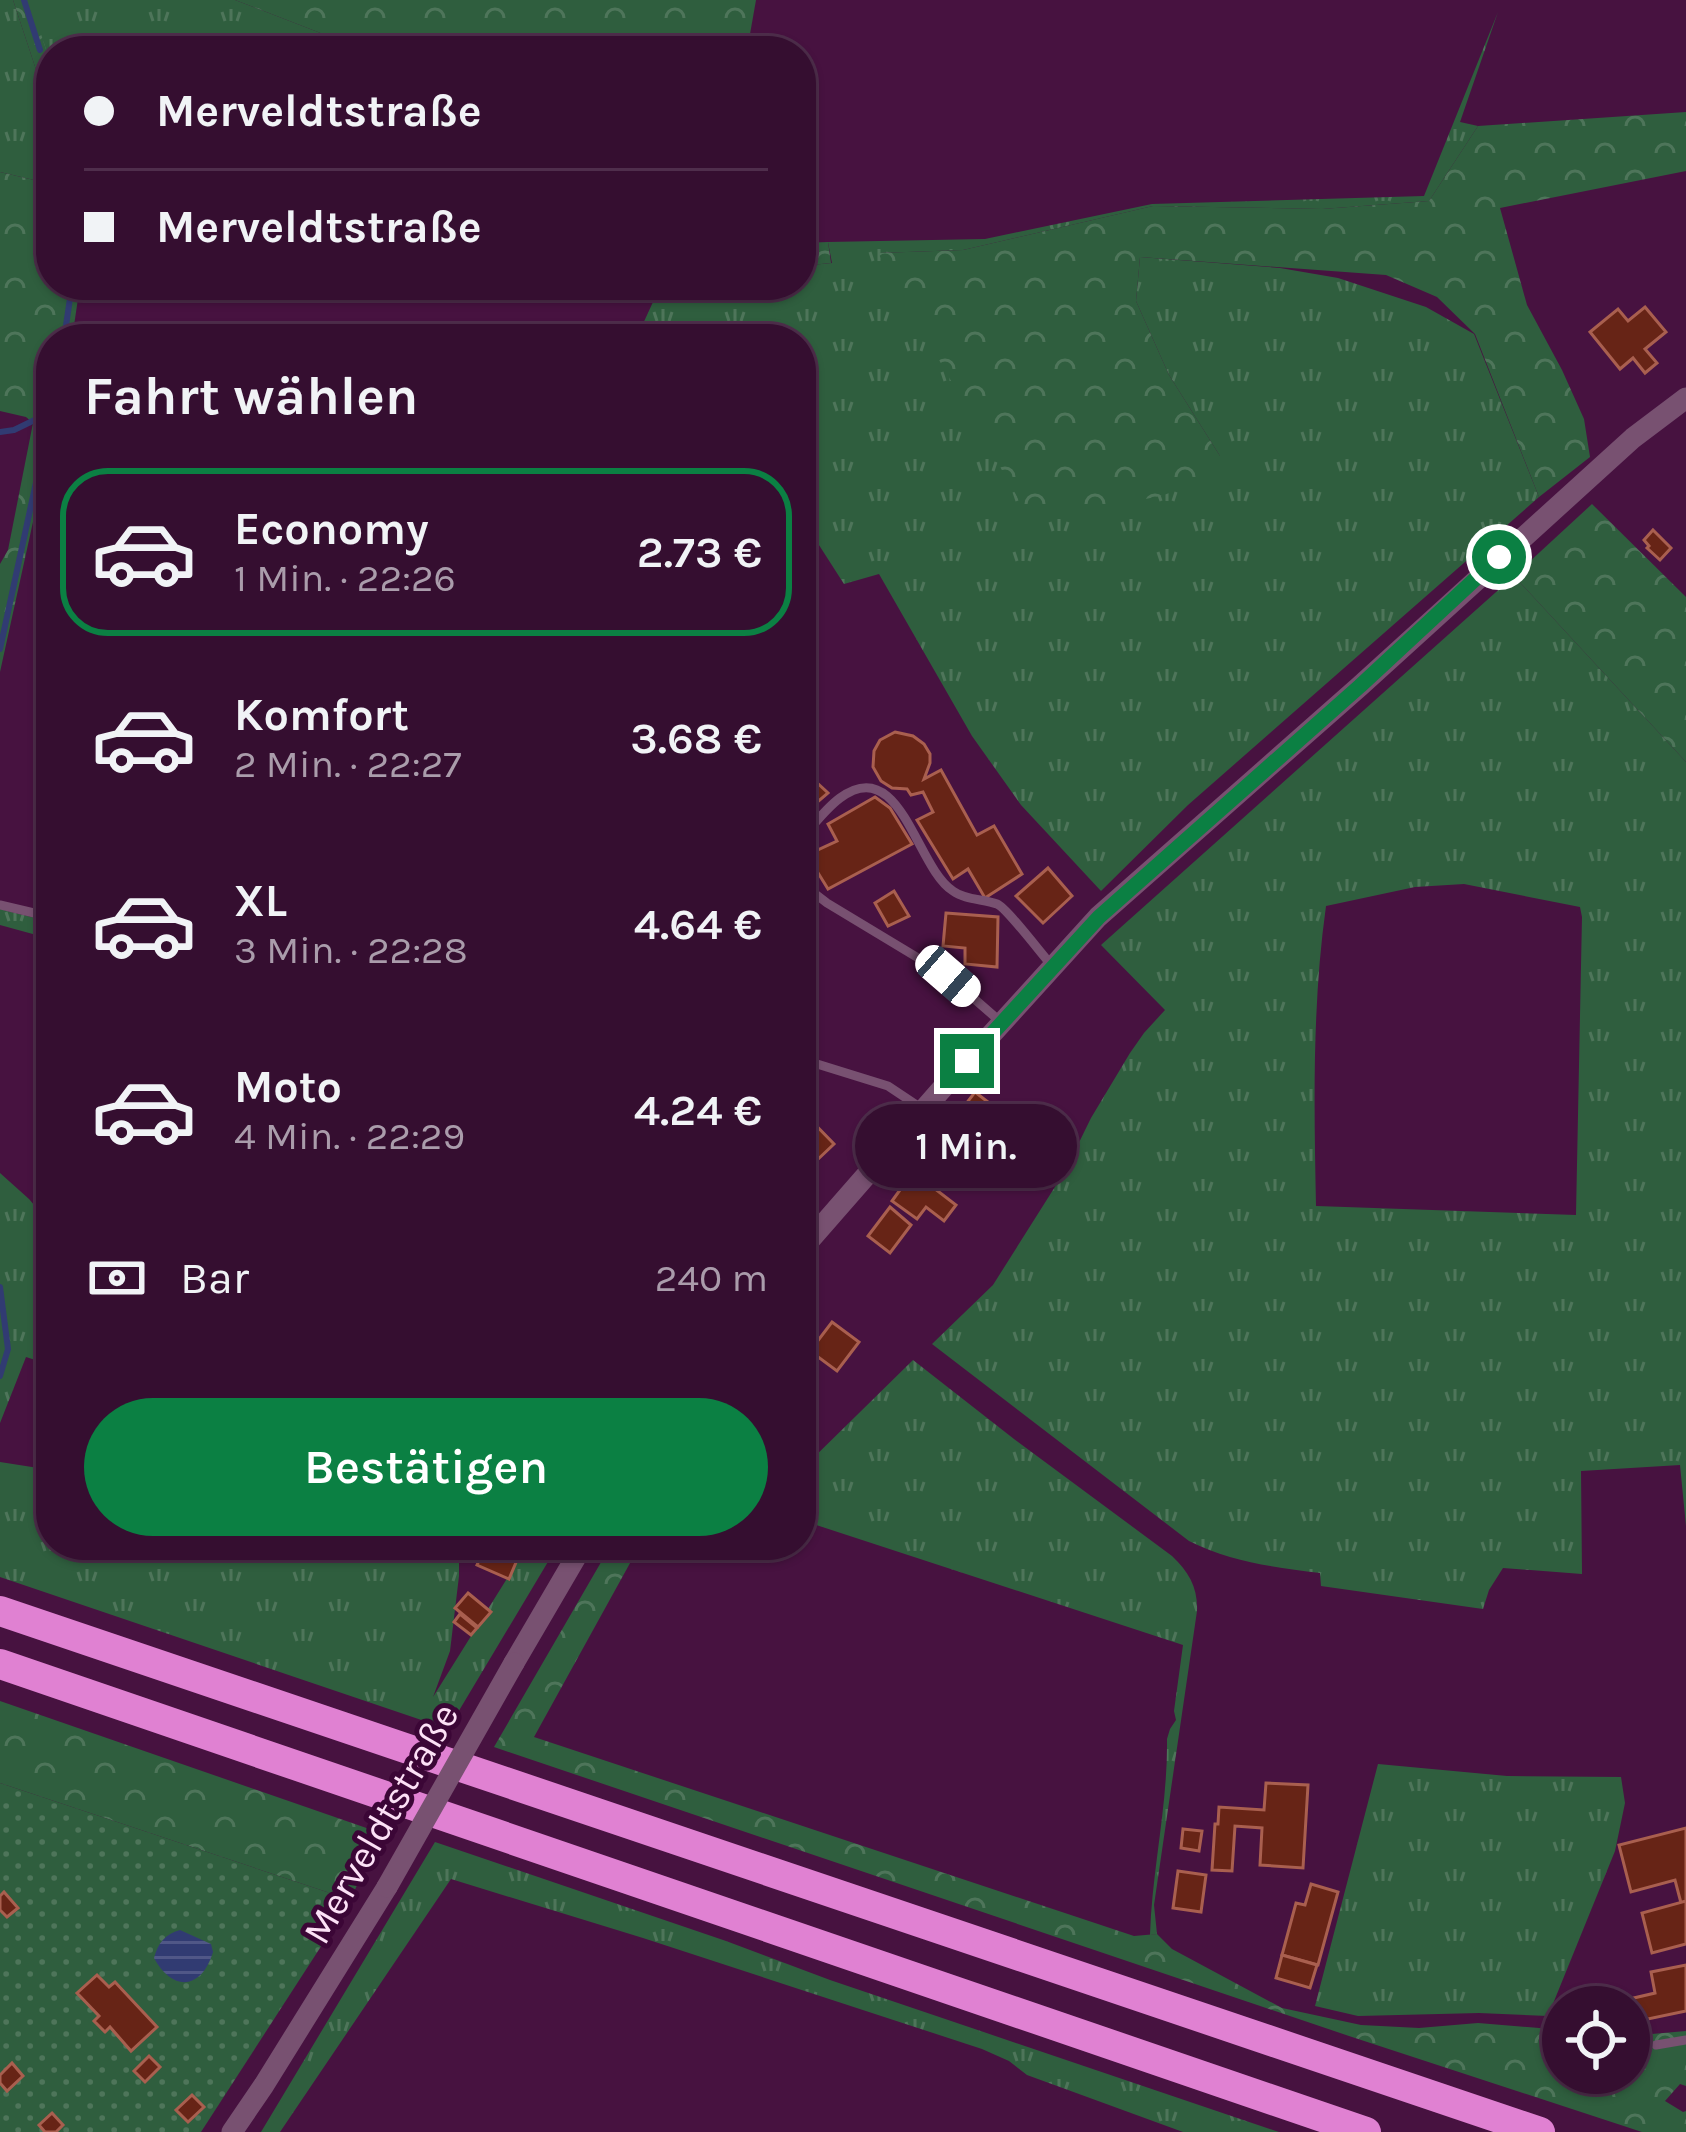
<!DOCTYPE html>
<html lang="de">
<meta charset="utf-8">
<style>
:root{--surface:#350e30;--page:#401c3c;--text:#f1f3f6;--muted:#aa9cab;--line:#4f2e4c;--accent:#0b8043}
body{margin:0;font-family:Karla,sans-serif;background:var(--page);color:var(--text);height:100vh;display:flex;flex-direction:column;font-size:45px;white-space:nowrap}
*{box-sizing:border-box;margin:0}
p{font-size:39px;color:var(--muted)}
.icon{flex:none;width:66px;height:66px;fill:none;stroke:currentColor;stroke-width:2;stroke-linecap:round;stroke-linejoin:round}
.map{position:relative;flex:1;overflow:hidden}
.panel{position:absolute;left:36px;top:324px;width:780px;height:1236px;display:flex;flex-direction:column;background:var(--surface);border-radius:48px;box-shadow:0 3px 9px #0004,0 0 0 3px var(--line)}
.panel>*{flex:none}
.hud{position:absolute;left:36px;top:36px;width:780px;height:264px;border-radius:48px;box-shadow:0 3px 9px #0004,0 0 0 3px var(--line);display:grid;align-content:center;height:264px;padding:0 48px;background:var(--surface)}
.controls{position:absolute;left:1542px;top:1986px;display:grid;gap:24px}
.controls a{display:grid;place-items:center;width:108px;height:108px;border-radius:50%;background:var(--surface);box-shadow:0 3px 9px #0004,0 0 0 3px var(--line);font-size:60px}
.end{position:absolute;width:54px;height:54px;margin:-27px;border:15px solid #0b8043;background:#fff;box-shadow:0 0 0 6px #fff}
.from{border-radius:50%}
.bubble{position:absolute;height:84px;border-radius:42px;background:var(--surface);box-shadow:0 3px 9px #0004,0 0 0 3px var(--line);font-size:39px;font-weight:600;line-height:84px;text-align:center}
.car{position:absolute;width:36px;height:72px;margin:-36px -18px;border-radius:15px;box-shadow:0 0 9px 3px #0007;background:linear-gradient(#fff 24%,#345 0 40%,#fff 0 76%,#345 0 86%,#fff 0)}
.hud b{display:flex;align-items:center;gap:42px;height:114px;font-size:45px}
.hud b+b{border-top:3px solid var(--line)}
.hud i{width:30px;height:30px;background:var(--text)}
ul{padding:0;list-style:none}
li{display:flex;align-items:center;gap:36px;height:168px;margin:0 24px 18px;padding:0 24px;border:6px solid transparent;border-radius:48px}
li div{flex:1}
li b{display:block;font-size:45px}
li em{font-style:normal;font-weight:600}
li.active{border-color:var(--accent)}
li>.icon{width:108px;height:108px;stroke-width:1.5}
h2{padding:0 48px;font-size:54px;line-height:144px}
.pay{display:flex;align-items:center;gap:30px;height:132px;padding:0 48px;font-size:45px}
.pay p{margin-inline-start:auto}
.button{display:flex;gap:24px;margin-top:auto;padding:24px 48px}
.button a{flex:1;height:138px;border-radius:72px;background:var(--accent);color:#fff;font-size:48px;font-weight:600;line-height:138px;text-align:center}
.map>svg:first-child{display:block}
.grass{fill:url(#grass-tufts);fill-rule:evenodd}
.forest{fill:url(#forest-crowns)}
.park{fill:url(#park-dots)}
.water{fill:url(#water-rules)}
.lines{fill:none;stroke-linecap:round;stroke-linejoin:round}
.stream{stroke:#313b72;stroke-width:6}
.building{fill:#672416;stroke:#a95f4f;stroke-width:3}
.service{stroke:#785171;stroke-width:9}
.tertiary{stroke:#785171;stroke-width:21}
.motorway{stroke:#e081d2;stroke-width:30}
.tertiary-bridge{stroke:#785171;stroke-width:21}
.route{stroke:#0b8043;stroke-width:15}
.labels{text-anchor:middle;stroke-width:10;stroke-linejoin:round;paint-order:stroke}
.street-label{font-size:39px;fill:#fce1f6;stroke:#3b0636}
</style>
<div class="map">
<svg width="1686" height="2132" viewBox="0 0 1686 2132">
<defs>
<pattern id="grass-tufts" width="24" height="20" patternUnits="userSpaceOnUse" patternTransform="scale(3)"><rect width="24" height="20" fill="#2f5e3e"/><path d="M3 7l-1-3M5 7V3M7 7l1-3M15 17l-1-3M17 17v-4M19 17l1-3" fill="none" stroke="#4e755a"/></pattern>
<pattern id="forest-crowns" width="20" height="18" patternUnits="userSpaceOnUse" patternTransform="scale(3)"><rect width="20" height="18" fill="#2f5e3e"/><path d="M2 6a3 3 0 1 1 6 0M12 15a3 3 0 1 1 6 0" fill="none" stroke="#4e755a"/></pattern>
<pattern id="park-dots" width="8" height="8" patternUnits="userSpaceOnUse" patternTransform="scale(3)"><rect width="8" height="8" fill="#2f5e3e"/><path d="M2 2h.1M6 6h.1" fill="none" stroke="#4e755a" stroke-width="1.8" stroke-linecap="round"/></pattern>
<pattern id="water-rules" width="6" height="5" patternUnits="userSpaceOnUse" patternTransform="scale(3)"><rect width="6" height="5" fill="#313b72"/><path d="M0 2.5h6" fill="none" stroke="#505787"/></pattern>
</defs>
<rect width="100%" height="100%" fill="#471240"/>
<g class="grass">
<polygon points="0,0 13,0 51,115 51,184 0,172"/>
<polygon points="29,0 235,0 367,51 51,51 51,75"/>
<polygon points="1498,12 1460,122 1478,126 1429,201 1322,209 1153,206 963,250 879,253 1220,456 1169,375 1136,301 1140,257 1280,268 1338,278 1426,307 1474,334 1539,497 1188,805 1101,891 1021,805 972,736 879,574 844,584 801,517 801,339 636,339 653,302 643,285 801,285 801,266 832,263 828,242 985,239 1152,204 1424,196"/>
<path d="M1514,576L1686,762V1526L1680,1465L1581,1471L1582,1574L1503,1568L1489,1590L1483,1609L1321,1586L1320,1573C1273,1567 1231,1562 1189,1541L932,1344L993,1285L1065,1171L1091,1118L1130,1053L1144,1033L1165,1010L1101,945ZM1464,884L1580,907L1582,917L1576,1215L1316,1206C1314,1106 1312,1006 1326,906L1415,887Z"/>
<polygon points="0,909 51,922 51,939 0,925"/>
<polygon points="0,1173 29,1199 51,1225 51,1365 26,1357 0,1423"/>
<path d="M913,1360L1014,1439L1172,1556C1189,1572 1198,1588 1197,1611L1154,1905L1157,1934L1150,1935C1152,1869 1168,1805 1167,1739L1170,1729L1176,1720L1174,1711L1183,1645L801,1520V1470Z"/>
<polygon points="0,1462 51,1470 51,1545 459,1545 459,1576 450,1651 433,1697 528,1545 558,1545 448,1729 0,1577"/>
<polygon points="1378,1764 1507,1776 1621,1777 1625,1803 1615,1851 1548,2016 1479,2013 1358,2016 1315,2006"/>
<polygon points="435,1842 726,1941 830,1980 1279,2132 1183,2132 1027,2075 1009,2061 982,2049 643,1938 451,1879 280,2132 261,2132"/>
</g>
<g class="forest">
<polygon points="13,0 30,0 51,65 51,115"/>
<polygon points="235,0 756,0 747,51 367,51"/>
<polygon points="1686,112 1686,171 1500,208 1527,305 1562,370 1584,419 1590,457 1539,497 1475,334 1437,297 1386,275 1140,257 1136,301 1169,375 1220,456 1219,475 1161,496 1031,521 878,253 963,250 1153,206 1322,209 1429,201 1478,126"/>
<polygon points="0,172 51,184 51,285 80,285 72,339 51,339 51,440 0,672 0,564 8,550 33,423 26,417 0,411"/>
<polygon points="828,242 831,263 801,266 801,243"/>
<polygon points="1592,504 1686,597 1686,762 1514,576"/>
<polygon points="611,1545 640,1545 534,1737 1134,1936 1157,1934 1172,1949 1282,2008 1361,2025 1419,2028 1478,2023 1563,2030 1563,2073 1629,2073 1629,2036 1686,2031 1686,2086 1680,2084 1665,2101 1683,2112 1686,2111 1686,2132 1642,2132 1349,2036 494,1747"/>
<polygon points="0,1701 378,1832 351,1900 0,1783"/>
</g>
<polygon class="park" points="0,1783 351,1900 201,2132 0,2132"/>
<path class="water" d="M180,1930L211,1944L213,1952C202,1989 173,1993 154,1958C158,1943 165,1934 180,1930Z"/>
<g class="lines">
<g class="stream">
<polyline points="24,0 40,50"/>
<polyline points="48,77 51,88"/>
<polyline points="64,339 72,285"/>
<polyline points="0,432 14,430 51,412"/>
<polyline points="0,649 51,413"/>
<polyline points="0,1287 8,1349 0,1376"/>
</g>
</g>
<g class="building">
<polygon points="1645,307 1666,332 1645,349 1657,363 1645,373 1633,358 1620,369 1590,332 1618,309 1628,321"/>
<polygon points="1653,530 1671,548 1660,560 1647,548 1649,546 1644,540"/>
<polygon points="895,732 913,736 924,744 930,754 930,763 924,779 941,770 977,835 994,826 1022,874 985,898 968,869 953,879 917,820 933,812 923,792 911,795 907,789 892,788 881,781 873,767 874,751 880,740"/>
<polygon points="813,779 828,793 801,816 801,790"/>
<polygon points="875,797 890,808 912,844 828,889 807,855 837,841 828,824"/>
<polygon points="1048,868 1072,896 1043,923 1016,896"/>
<polygon points="894,891 909,916 888,926 875,903"/>
<polygon points="946,913 998,917 997,967 965,964 965,948 943,946"/>
<polygon points="975,1092 1006,1116 990,1137 986,1134 979,1143 952,1122"/>
<polygon points="801,1110 834,1144 814,1163 801,1150"/>
<polygon points="942,1133 973,1156 953,1181 923,1157"/>
<polygon points="913,1172 956,1205 944,1221 926,1207 917,1219 892,1201"/>
<polygon points="890,1207 911,1225 890,1253 868,1236"/>
<polygon points="832,1322 859,1342 837,1371 810,1351"/>
<polygon points="486,1545 503,1545 520,1553 509,1579 477,1565"/>
<polygon points="468,1593 491,1612 478,1627 455,1608"/>
<polygon points="460,1614 477,1628 471,1635 454,1622"/>
<polygon points="1266,1783 1308,1785 1303,1868 1260,1865 1262,1828 1235,1826 1232,1871 1212,1870 1215,1824 1218,1824 1219,1807 1264,1810"/>
<polygon points="1686,1828 1686,1901 1681,1903 1675,1880 1631,1892 1619,1845"/>
<polygon points="1183,1829 1202,1831 1199,1851 1181,1848"/>
<polygon points="1178,1871 1206,1875 1201,1912 1173,1908"/>
<polygon points="1311,1884 1338,1892 1318,1965 1282,1955 1296,1903 1305,1905"/>
<polygon points="4,1892 18,1908 7,1917 0,1910 0,1896"/>
<polygon points="1686,1901 1686,1944 1652,1953 1642,1913"/>
<polygon points="1282,1955 1317,1965 1310,1988 1276,1978"/>
<polygon points="1686,1965 1686,2011 1629,2023 1629,2007 1622,2007 1621,2001 1655,1993 1651,1972"/>
<polygon points="97,1975 109,1987 115,1982 157,2027 131,2051 110,2027 105,2032 94,2021 99,2016 77,1993"/>
<polygon points="149,2056 160,2067 145,2082 134,2071"/>
<polygon points="12,2063 23,2076 7,2091 0,2083 0,2075"/>
<polygon points="192,2095 204,2107 188,2122 176,2110"/>
<polygon points="52,2113 63,2125 56,2132 45,2132 39,2125"/>
</g>
<g class="lines">
<g class="service">
<path d="M801,839C813,826 825,809 840,798C901,753 916,868 953,891C965,900 984,899 997,904C1007,908 1043,956 1053,967"/>
<polyline points="801,883 827,903 948,976 1002,1023"/>
<polyline points="0,905 51,917"/>
<polyline points="801,1059 888,1086 924,1110"/>
<polyline points="1656,2045 1686,2040"/>
</g>
<g class="tertiary">
<polyline points="801,1250 940,1091 1098,917 1360,686 1633,438 1686,398"/>
<polyline points="514,1663 583,1545"/>
<polyline points="232,2132 264,2085 387,1887"/>
</g>
<g class="motorway">
<polyline points="0,1611 1540,2132"/>
<polyline points="0,1664 1366,2132"/>
</g>
<polyline class="tertiary-bridge" points="387,1887 514,1663"/>
</g>
<g class="lines">
<polyline class="route" points="967,1061 1099,917 1360,686 1499,557"/>
</g>
<g class="labels">
<g class="street-label">
<text transform="translate(380 1823) rotate(-60)" y="14">Merveldtstraße</text>
</g>
</g>
</svg>
<div class="controls">
<a><svg class="icon" aria-label="locate" viewBox="0 0 24 24"><circle cx="12" cy="12" r="6"/><path d="M12 2v4M12 18v4M2 12h4M18 12h4"/></svg></a>
</div>
<i class="end from" style="left:1499px;top:557px"></i>
<i class="end" style="left:967px;top:1061px"></i>
<div class="bubble" style="left:855px;top:1104px;width:222px">1 Min.</div>
<i class="car" style="left:948px;top:976px;rotate:131deg"></i>
<div class="hud">
<b><i class="from"></i>Merveldtstraße</b>
<b><i></i>Merveldtstraße</b>
</div>
<section class="panel">
<h2>Fahrt wählen</h2>
<ul>
<li class="active"><svg class="icon" aria-label="car" viewBox="0 0 24 24"><path d="M5 17H2v-5l4-1 3-4h7l3 4 3 1v5h-3M9 17h6M6 11h13"/><circle cx="7" cy="17" r="2"/><circle cx="17" cy="17" r="2"/></svg><div><b>Economy</b><p>1 Min. · 22:26</p></div><em>2.73 €</em></li>
<li><svg class="icon" aria-label="car" viewBox="0 0 24 24"><path d="M5 17H2v-5l4-1 3-4h7l3 4 3 1v5h-3M9 17h6M6 11h13"/><circle cx="7" cy="17" r="2"/><circle cx="17" cy="17" r="2"/></svg><div><b>Komfort</b><p>2 Min. · 22:27</p></div><em>3.68 €</em></li>
<li><svg class="icon" aria-label="car" viewBox="0 0 24 24"><path d="M5 17H2v-5l4-1 3-4h7l3 4 3 1v5h-3M9 17h6M6 11h13"/><circle cx="7" cy="17" r="2"/><circle cx="17" cy="17" r="2"/></svg><div><b>XL</b><p>3 Min. · 22:28</p></div><em>4.64 €</em></li>
<li><svg class="icon" aria-label="car" viewBox="0 0 24 24"><path d="M5 17H2v-5l4-1 3-4h7l3 4 3 1v5h-3M9 17h6M6 11h13"/><circle cx="7" cy="17" r="2"/><circle cx="17" cy="17" r="2"/></svg><div><b>Moto</b><p>4 Min. · 22:29</p></div><em>4.24 €</em></li>
</ul>
<div class="pay"><svg class="icon" aria-label="cash" viewBox="0 0 24 24"><path d="M3 7h18v10H3z"/><circle cx="12" cy="12" r="2"/></svg>Bar<p>240 m</p></div>
<div class="button"><a>Bestätigen</a></div>
</section>
</div>
